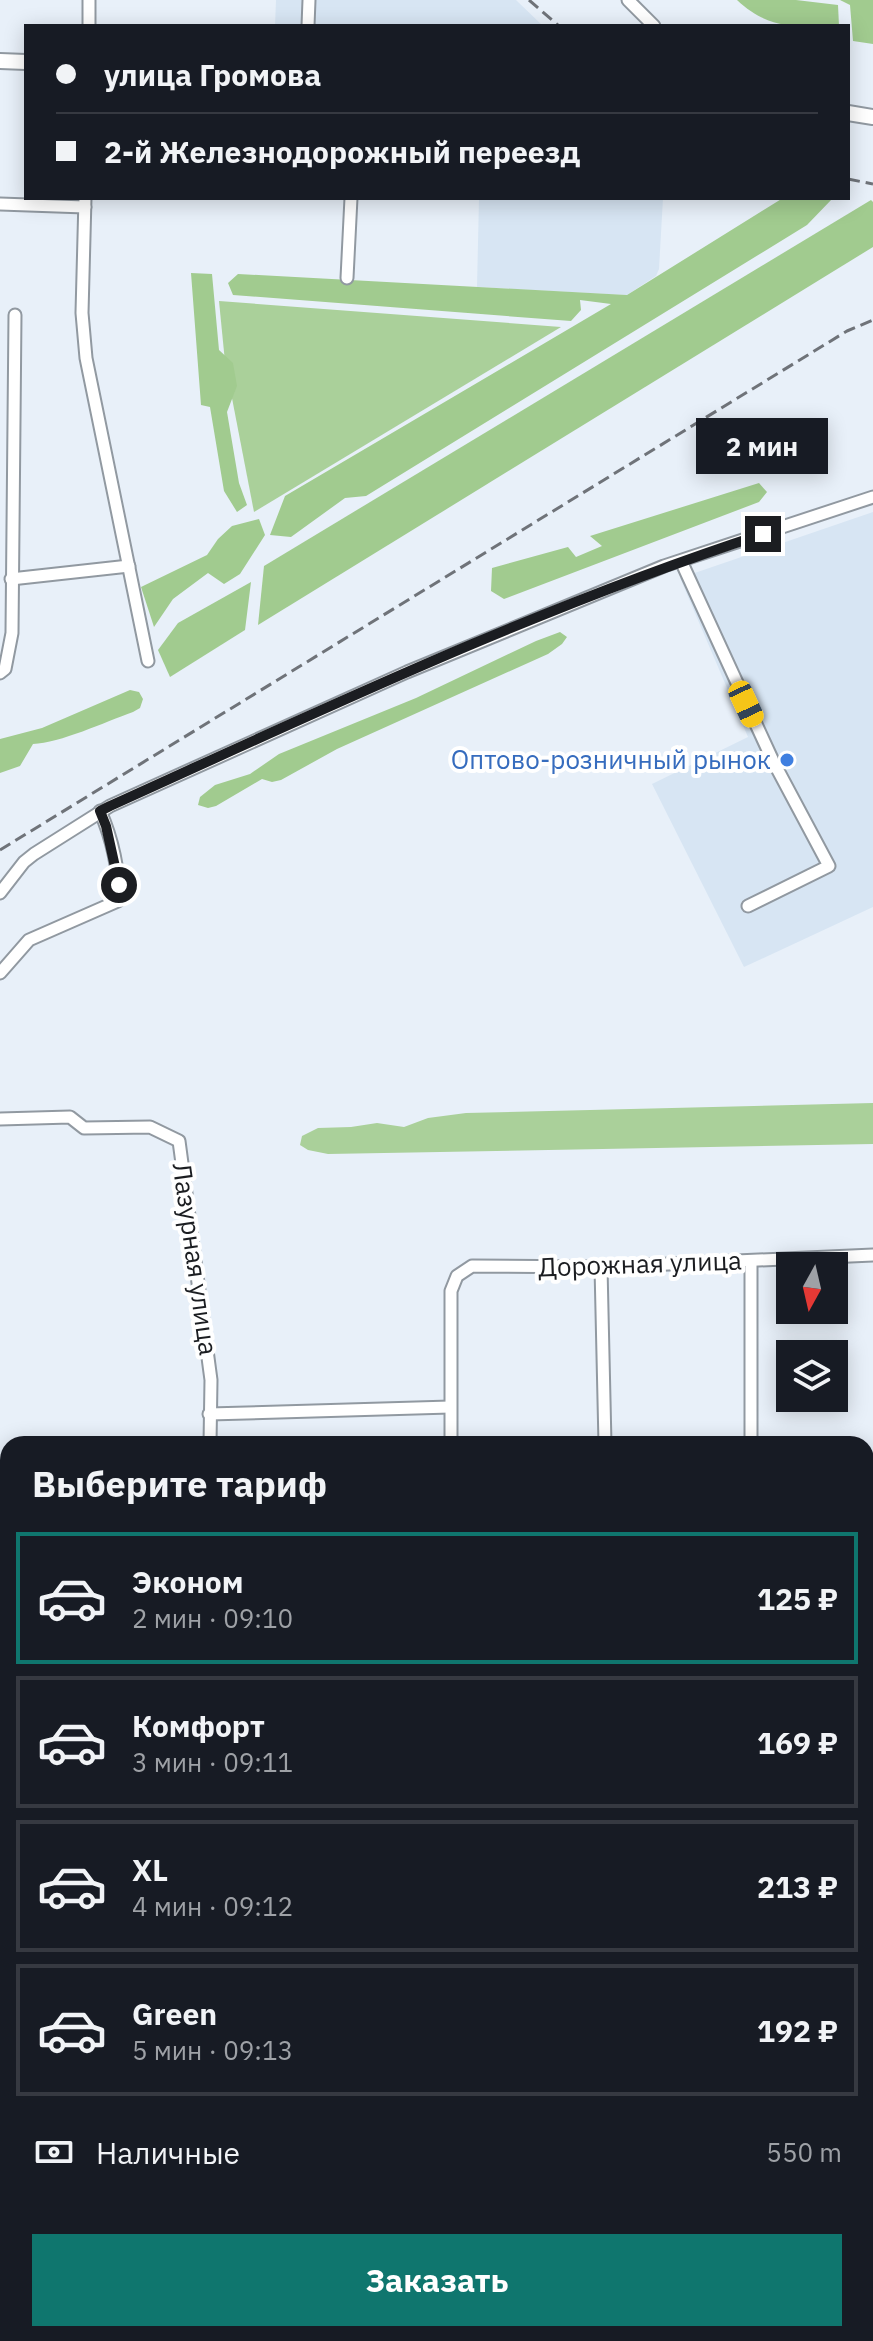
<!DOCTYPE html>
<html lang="ru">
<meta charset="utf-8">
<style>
:root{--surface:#171b24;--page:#20242c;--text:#f1f3f6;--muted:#9ea1a6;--line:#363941;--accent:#0f766e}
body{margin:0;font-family:"IBM Plex Sans",sans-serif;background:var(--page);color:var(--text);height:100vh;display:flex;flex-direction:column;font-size:30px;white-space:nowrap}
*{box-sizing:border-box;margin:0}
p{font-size:26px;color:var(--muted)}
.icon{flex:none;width:44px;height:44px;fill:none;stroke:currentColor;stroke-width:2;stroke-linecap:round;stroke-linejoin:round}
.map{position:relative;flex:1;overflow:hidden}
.side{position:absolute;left:0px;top:1436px;width:874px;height:906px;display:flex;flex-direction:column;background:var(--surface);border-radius:24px 24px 0 0;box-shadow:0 4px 20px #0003}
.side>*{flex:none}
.hud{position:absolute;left:24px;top:24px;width:826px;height:176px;border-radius:0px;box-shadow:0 4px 20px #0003;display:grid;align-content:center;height:176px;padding:0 32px;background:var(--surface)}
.needle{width:52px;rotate:188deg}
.buttons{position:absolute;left:776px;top:1252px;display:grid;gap:16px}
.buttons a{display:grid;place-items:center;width:72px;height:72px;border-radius:0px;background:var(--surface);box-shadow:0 4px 20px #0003;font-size:40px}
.end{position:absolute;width:36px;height:36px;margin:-18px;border:10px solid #1b1d21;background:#fff;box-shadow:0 0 0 4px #fff}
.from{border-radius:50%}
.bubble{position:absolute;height:56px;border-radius:0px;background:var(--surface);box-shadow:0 4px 20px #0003;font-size:26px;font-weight:700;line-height:56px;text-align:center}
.car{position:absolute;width:24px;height:48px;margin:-24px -12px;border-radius:10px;box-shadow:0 0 6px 2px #0007;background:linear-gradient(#f5c518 24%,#345 0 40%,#f5c518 0 76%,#345 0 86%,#f5c518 0)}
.hud b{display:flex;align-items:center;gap:28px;height:76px;font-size:30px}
.hud b+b{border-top:2px solid var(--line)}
.hud i{width:20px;height:20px;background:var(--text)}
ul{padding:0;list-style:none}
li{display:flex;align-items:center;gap:24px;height:132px;margin:0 16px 12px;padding:0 16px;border:4px solid var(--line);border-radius:0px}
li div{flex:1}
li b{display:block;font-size:30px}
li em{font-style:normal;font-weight:700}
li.current{border-color:var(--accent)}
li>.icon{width:72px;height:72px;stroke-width:1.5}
h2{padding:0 32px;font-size:36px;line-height:96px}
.pay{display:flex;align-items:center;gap:20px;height:88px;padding:0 32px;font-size:30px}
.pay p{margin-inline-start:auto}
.cta{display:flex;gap:16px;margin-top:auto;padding:16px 32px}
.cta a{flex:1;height:92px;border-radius:0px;background:var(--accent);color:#fff;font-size:32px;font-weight:700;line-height:92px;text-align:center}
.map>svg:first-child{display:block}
.built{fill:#d7e5f3}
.green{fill:#aad09a}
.forest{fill:#a1cb8f}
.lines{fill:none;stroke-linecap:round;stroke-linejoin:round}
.minor-casing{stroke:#9199a1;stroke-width:15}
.major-casing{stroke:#9199a1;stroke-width:18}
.minor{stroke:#fff;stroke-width:11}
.major{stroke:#fff;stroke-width:14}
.rail{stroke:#6f7379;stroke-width:3;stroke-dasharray:12 6;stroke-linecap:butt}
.route{stroke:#1b1d21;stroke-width:10}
.shop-dot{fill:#3f7fe0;stroke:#fff;stroke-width:3}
.labels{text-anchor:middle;stroke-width:8;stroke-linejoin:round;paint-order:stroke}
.shop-label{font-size:26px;fill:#366cbe;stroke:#fff;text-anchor:end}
.street-label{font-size:26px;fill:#1b1d21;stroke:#fff}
</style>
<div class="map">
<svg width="873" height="2341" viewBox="0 0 873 2341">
<rect width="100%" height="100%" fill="#e8f0f9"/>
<g class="built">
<polygon points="276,0 516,0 543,26 275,26"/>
<polygon points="479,198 663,198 659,269 656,276 627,295 477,287"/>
<polygon points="873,512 873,907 744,967 652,784 748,737 680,578"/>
</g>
<g class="green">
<polygon points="219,301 561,327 254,512 225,362"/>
<polygon points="873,1103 873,1144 328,1154 308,1150 300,1145 302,1136 318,1128 351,1127 377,1123 404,1127 428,1118 466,1113"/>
</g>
<g class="forest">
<path d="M737,0H796L838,5L839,26C797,26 770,31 737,0Z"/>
<polygon points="840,0 873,0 873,44 853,41 850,5"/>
<polygon points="783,198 833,198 807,225 366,496 345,498 291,537 270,535 285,496 611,304 580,300 581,310 571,321 233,295 228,283 238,274 627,295"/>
<polygon points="871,200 873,202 873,247 258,625 264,566"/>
<polygon points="191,273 212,274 219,350 233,363 237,386 227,412 239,483 247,505 237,512 224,491 210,407 201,405"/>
<polygon points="759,483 767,492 759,502 504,599 491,591 492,568 568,547 576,557 602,546 590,536"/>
<polygon points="259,519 265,535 240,574 224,584 208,573 173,599 154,627 141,587 207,555 218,539 232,526"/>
<polygon points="251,582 245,630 170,677 158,650 178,623"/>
<polygon points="560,632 567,637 562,644 548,654 337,749 281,780 272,782 262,779 216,806 208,808 198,805 200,797 215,785 250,774 279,754 416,698 536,641"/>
<path d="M130,690L139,692L143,699L140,708L133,712C105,722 60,743 33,744L20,766L0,773V739L42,728Z"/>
</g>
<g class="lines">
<g class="minor-casing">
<g id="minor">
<polyline points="89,0 89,26"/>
<polyline points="628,0 654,26"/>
<polyline points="308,26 309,0"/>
<polyline points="85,198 82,313 86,358 148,661"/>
<polyline points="0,204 85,207"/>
<polyline points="347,278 351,198"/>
<polyline points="681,561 773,761 829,866 748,906"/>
<polyline points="11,579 129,566"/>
<polyline points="0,673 5,669 12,633 15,315"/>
<polyline points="0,893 24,862 34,854 110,806 407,672 664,566 873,497"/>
<path d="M0,973L29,940L118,901C120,872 112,838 100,811"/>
<polyline points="0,1119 70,1117 84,1128 150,1127 179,1141 211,1380 210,1444"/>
<polyline points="751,1261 751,1444"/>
<polyline points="601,1267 605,1444"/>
<polyline points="209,1414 450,1407"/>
<polyline points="451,1444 451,1291 457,1276 472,1266 601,1267 873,1255"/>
<polyline points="0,1563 8,1563"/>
<polyline points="0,1736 8,1735"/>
<polyline points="866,1834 873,1834"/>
<polyline points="0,1884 8,1884"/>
<polyline points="866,1998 873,1998"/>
<polyline points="0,2015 8,2014"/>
<polyline points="866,2166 873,2166"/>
<polyline points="0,2200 8,2197"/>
<polyline points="0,2211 8,2220"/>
<polyline points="866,2301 873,2300"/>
<polyline points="107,2334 113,2341"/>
<polyline points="210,2334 210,2341"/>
<polyline points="713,2334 719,2341"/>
<polyline points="495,2341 503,2334"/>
<polyline points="736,2341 745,2334"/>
</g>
</g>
<g class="major-casing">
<g id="major">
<polyline points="0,61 26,62"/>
<polyline points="848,113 873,117"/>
</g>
</g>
<use href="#minor" class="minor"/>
<use href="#major" class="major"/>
<g class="rail">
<polyline points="529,0 559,26"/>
<polyline points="848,179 873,184"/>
<polyline points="0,850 847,331 873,320"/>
</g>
</g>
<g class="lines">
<path class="route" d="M119,885L106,826L100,811L110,806C324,709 539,607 763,534"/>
</g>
<circle class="shop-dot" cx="787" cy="760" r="8"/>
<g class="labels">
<g class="shop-label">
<text x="771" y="769">Оптово-розничный рынок</text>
</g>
<g class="street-label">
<text transform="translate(195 1259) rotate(82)" y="9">Лазурная улица</text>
<text transform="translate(640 1264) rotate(-2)" y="9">Дорожная улица</text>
</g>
</g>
</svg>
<div class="buttons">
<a><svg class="needle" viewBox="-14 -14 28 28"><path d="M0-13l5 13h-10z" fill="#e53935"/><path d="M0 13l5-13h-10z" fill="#9ea1a6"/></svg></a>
<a><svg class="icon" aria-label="layers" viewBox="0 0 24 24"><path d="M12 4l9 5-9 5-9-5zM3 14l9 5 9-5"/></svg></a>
</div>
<i class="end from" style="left:119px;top:885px"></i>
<i class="end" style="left:763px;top:534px"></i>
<div class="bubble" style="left:696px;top:418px;width:132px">2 мин</div>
<i class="car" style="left:746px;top:704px;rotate:155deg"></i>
<div class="hud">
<b><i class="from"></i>улица Громова</b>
<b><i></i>2-й Железнодорожный переезд</b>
</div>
<section class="side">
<h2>Выберите тариф</h2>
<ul>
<li class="current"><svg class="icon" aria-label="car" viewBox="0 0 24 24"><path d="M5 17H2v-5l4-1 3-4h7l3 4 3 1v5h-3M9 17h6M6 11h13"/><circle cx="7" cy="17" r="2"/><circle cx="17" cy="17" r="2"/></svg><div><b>Эконом</b><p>2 мин · 09:10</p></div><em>125 ₽</em></li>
<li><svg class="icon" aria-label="car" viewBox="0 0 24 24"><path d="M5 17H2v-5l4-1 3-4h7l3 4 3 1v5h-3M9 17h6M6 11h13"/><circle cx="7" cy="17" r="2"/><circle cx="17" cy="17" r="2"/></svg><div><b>Комфорт</b><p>3 мин · 09:11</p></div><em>169 ₽</em></li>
<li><svg class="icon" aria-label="car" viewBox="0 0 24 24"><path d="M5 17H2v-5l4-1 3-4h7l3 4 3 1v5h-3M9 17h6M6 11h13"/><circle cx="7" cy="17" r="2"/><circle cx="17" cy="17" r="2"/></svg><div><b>XL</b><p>4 мин · 09:12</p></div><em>213 ₽</em></li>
<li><svg class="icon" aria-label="car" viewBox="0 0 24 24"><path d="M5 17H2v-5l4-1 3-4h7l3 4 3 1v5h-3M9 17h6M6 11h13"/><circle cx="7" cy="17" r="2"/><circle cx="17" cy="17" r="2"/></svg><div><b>Green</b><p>5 мин · 09:13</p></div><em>192 ₽</em></li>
</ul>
<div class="pay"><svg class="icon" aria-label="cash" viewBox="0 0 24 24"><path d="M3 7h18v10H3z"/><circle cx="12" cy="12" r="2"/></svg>Наличные<p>550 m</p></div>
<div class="cta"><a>Заказать</a></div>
</section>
</div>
